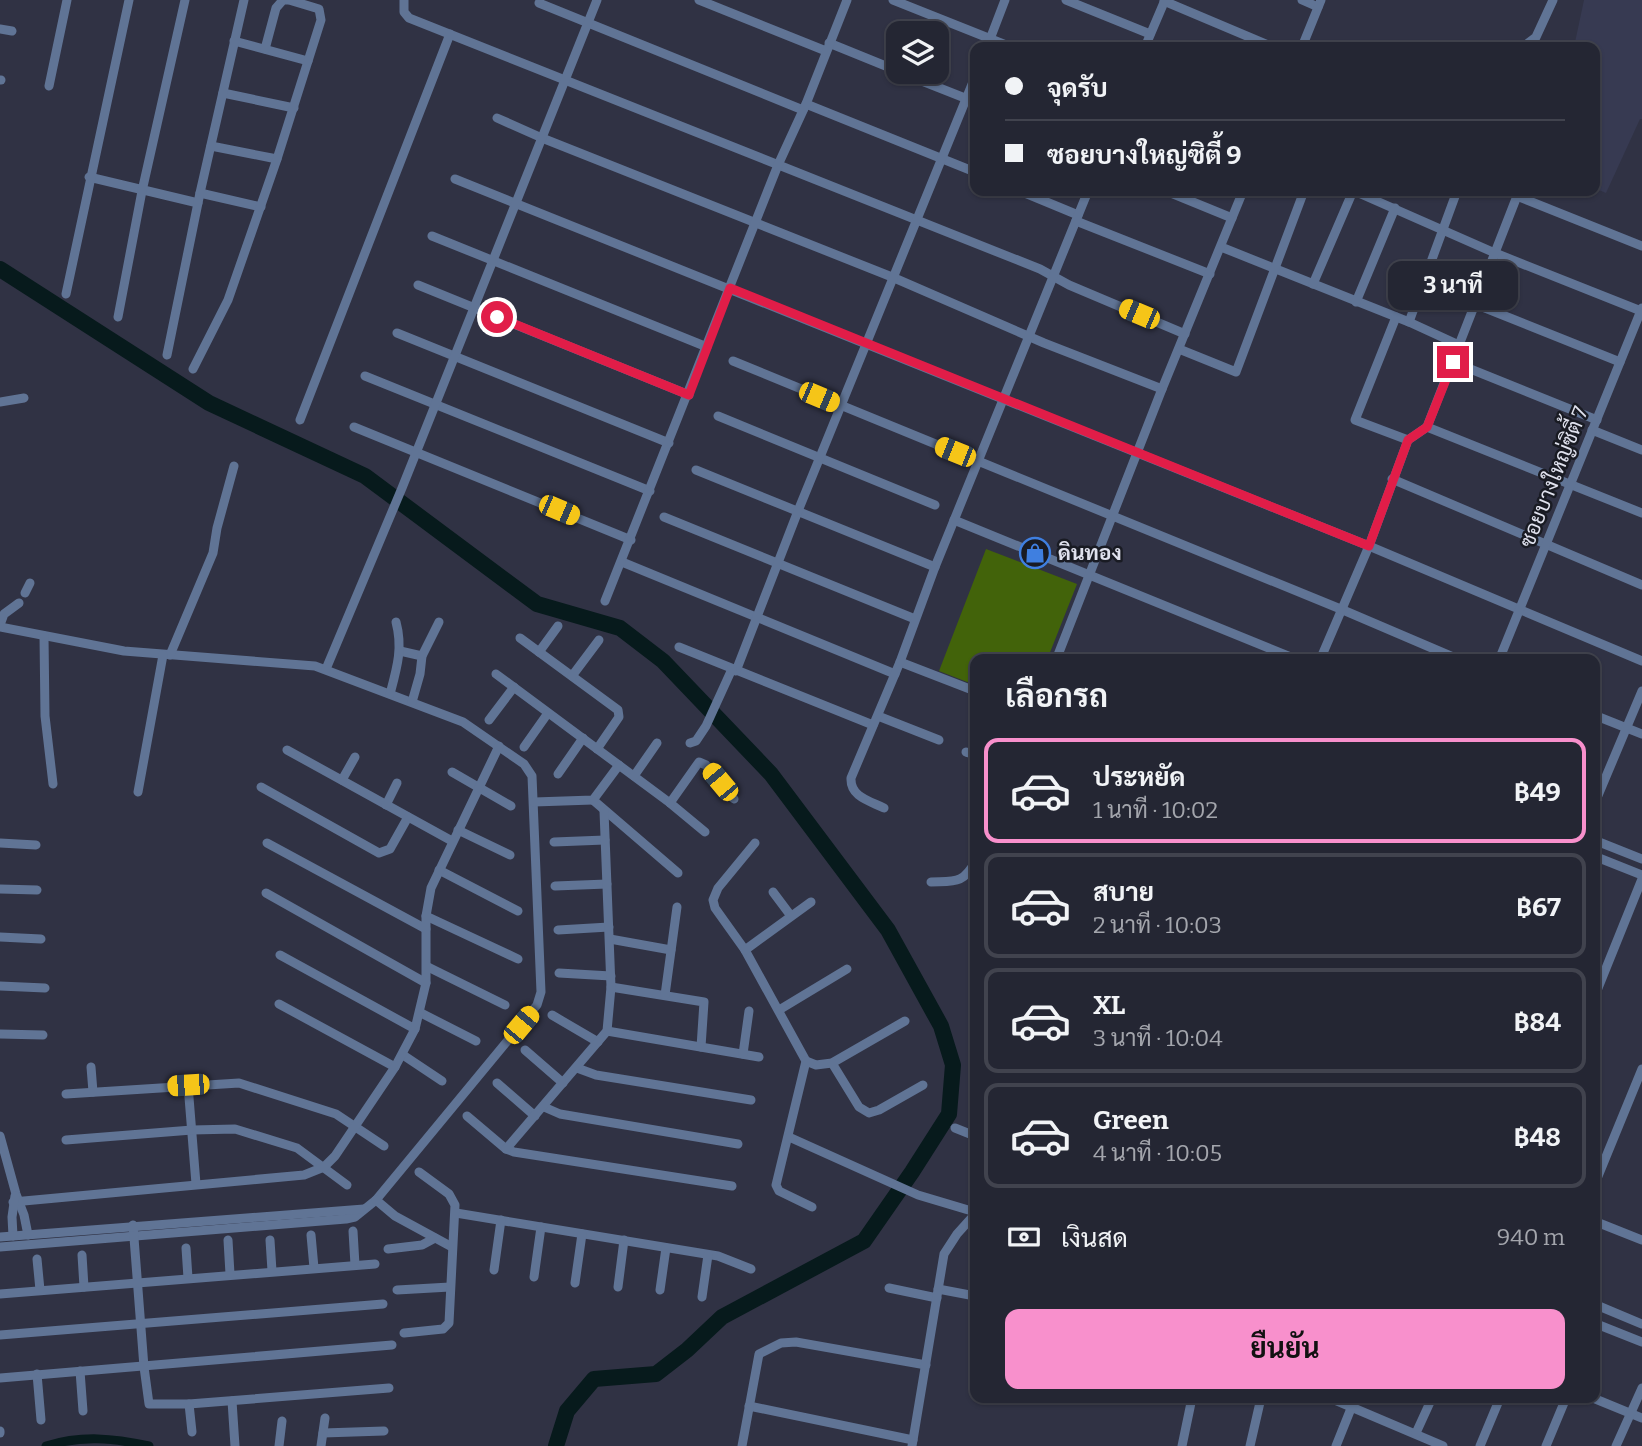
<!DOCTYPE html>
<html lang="th">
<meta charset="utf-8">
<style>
:root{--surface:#242633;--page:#2c2e3b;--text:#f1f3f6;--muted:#a3a5ac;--line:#41434e;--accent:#f890cc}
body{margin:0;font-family:Bitter,Sarabun,serif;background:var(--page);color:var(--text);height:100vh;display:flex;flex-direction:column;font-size:26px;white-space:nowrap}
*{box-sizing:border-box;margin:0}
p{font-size:23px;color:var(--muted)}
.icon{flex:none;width:38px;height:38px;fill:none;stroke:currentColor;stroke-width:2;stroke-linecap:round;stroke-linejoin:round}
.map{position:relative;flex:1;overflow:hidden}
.sheet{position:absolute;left:970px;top:654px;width:630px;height:749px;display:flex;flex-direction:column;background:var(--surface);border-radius:14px;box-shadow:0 2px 5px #0004,0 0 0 2px var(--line)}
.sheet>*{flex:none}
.top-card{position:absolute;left:970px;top:42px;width:630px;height:154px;border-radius:14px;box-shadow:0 2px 5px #0004,0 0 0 2px var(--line);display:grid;align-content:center;height:154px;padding:0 35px;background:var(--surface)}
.buttons{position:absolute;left:886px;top:21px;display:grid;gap:14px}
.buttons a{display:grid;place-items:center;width:63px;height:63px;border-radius:14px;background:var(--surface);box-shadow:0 2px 5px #0004,0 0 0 2px var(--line);font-size:35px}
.end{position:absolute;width:32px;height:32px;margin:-16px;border:9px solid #e11d48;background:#fff;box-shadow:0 0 0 4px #fff}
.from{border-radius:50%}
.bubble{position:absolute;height:49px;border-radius:14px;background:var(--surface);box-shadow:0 2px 5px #0004,0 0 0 2px var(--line);font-size:23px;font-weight:700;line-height:49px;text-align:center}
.car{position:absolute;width:21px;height:42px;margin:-21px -10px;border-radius:9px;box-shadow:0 0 5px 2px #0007;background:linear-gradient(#f5c518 24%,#345 0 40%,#f5c518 0 76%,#345 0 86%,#f5c518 0)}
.top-card b{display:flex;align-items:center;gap:24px;height:66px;font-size:26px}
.top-card b+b{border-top:2px solid var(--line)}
.top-card i{width:18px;height:18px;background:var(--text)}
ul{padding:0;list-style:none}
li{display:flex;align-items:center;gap:21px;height:105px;margin:0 14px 10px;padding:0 21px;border:4px solid var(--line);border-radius:14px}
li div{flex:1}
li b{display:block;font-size:26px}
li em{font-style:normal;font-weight:700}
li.active{border-color:var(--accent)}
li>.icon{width:63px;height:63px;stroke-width:1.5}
h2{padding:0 35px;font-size:32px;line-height:84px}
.pay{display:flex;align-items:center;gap:18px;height:77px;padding:0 35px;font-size:26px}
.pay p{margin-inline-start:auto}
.button{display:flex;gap:14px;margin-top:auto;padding:14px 35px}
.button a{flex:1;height:80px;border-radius:14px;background:var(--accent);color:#111;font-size:28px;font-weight:700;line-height:80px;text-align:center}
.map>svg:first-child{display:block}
.built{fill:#373a52}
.green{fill:#42630a}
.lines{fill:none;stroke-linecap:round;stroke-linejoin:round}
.canal{stroke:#071a1c;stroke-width:9}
.river{stroke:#071a1c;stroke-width:16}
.minor{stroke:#607495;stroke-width:9}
.route{stroke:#e11d48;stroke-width:9}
.labels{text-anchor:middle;stroke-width:5;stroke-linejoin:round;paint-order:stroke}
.street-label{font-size:21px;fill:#e0e2ee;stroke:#191b23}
.poi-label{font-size:21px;font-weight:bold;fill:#e0e2ee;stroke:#191b23;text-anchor:start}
</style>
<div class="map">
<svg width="1642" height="1446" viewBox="0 0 1642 1446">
<rect width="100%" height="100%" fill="#303244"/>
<polygon class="built" points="1584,0 1642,0 1642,119 1640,119 1606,193 1594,188 1594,47 1574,47"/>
<polygon class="green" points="986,549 1077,584 1047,660 975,660 975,685 939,671"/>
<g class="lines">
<path class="canal" d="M46,1446C82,1435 113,1438 149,1446"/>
<polyline class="river" points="0,269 209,403 365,476 537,604 620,628 663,661 771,774 888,930 941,1026 953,1065 949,1114 912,1172 864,1241 722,1317 687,1350 656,1374 594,1379 567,1411 556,1446"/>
<g class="minor">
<polyline points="404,0 404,12 409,18 1040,269 1069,285 1185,334"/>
<polyline points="699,0 826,51"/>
<polyline points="893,0 1011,47"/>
<polyline points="1066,0 1150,34"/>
<polyline points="1302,0 1318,7"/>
<polyline points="1164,1 1273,47"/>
<polyline points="539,3 803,110"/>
<polyline points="0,29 12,31"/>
<polyline points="234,41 308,61"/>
<polyline points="829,43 898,71"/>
<polyline points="987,47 1005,0"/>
<polyline points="1145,47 1165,0"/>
<polyline points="1302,47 1321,0"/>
<polyline points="1523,47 1536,37 1553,0"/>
<polyline points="265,49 276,8 283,0 287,0"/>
<polyline points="899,72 975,102"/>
<polyline points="0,80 1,80"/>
<polyline points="49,86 67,0"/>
<polyline points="223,93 294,108"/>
<polyline points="806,104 975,172"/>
<polyline points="497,118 542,138 892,277 1044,343 1162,389"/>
<polyline points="211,146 277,159"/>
<polyline points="89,177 198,203"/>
<polyline points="455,179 1369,546 1642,661"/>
<polyline points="1020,191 1078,215"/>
<polyline points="1166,191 1232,218"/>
<polyline points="1354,191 1495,253 1641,311"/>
<polyline points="200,193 261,207"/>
<polyline points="1517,196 1642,246"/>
<polyline points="1076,221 1210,274"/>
<polyline points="432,236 707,347"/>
<polyline points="1221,247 1409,322 1459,345"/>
<polyline points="1313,284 1353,191"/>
<polyline points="418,285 689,395"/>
<polyline points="66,294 129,0"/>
<polyline points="1356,302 1395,208"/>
<polyline points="1475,304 1620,362"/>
<polyline points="118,317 142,191 185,0"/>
<polyline points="1396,317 1355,420 1408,440"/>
<polyline points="1409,322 1457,191"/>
<polyline points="397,333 669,443"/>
<polyline points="1179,349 1236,372 1304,191"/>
<polyline points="167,355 200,193 244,0"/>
<polyline points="733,361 955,452"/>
<polyline points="1453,362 1597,420"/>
<polyline points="193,369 228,300 277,159 321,20 319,9 289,0"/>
<polyline points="365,376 650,491"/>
<polyline points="0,402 24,398"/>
<polyline points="718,416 935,505"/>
<polyline points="300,420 450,34"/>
<polyline points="354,427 631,540"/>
<polyline points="1427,427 1642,513"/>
<polyline points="1592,430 1642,450"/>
<polyline points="978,461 1343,610 1460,660"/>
<polyline points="696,470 935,567"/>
<polyline points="1392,479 1642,585"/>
<polyline points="664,517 915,619"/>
<polyline points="954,520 1298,660"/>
<polyline points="622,562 895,674"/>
<polyline points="25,593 30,583"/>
<polyline points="605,601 778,165 806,104 847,0"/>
<polyline points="0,625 4,614 19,603"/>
<polyline points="0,627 124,651 315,666 463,722 524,764 532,776 541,992 537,1005 376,1200 355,1217 346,1219 0,1247"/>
<polyline points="44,636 45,716 53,784"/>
<polyline points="520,638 618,710 619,717 597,749"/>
<polyline points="679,647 873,725"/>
<polyline points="400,651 422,656"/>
<polyline points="539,652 558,626"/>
<polyline points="170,655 213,553 217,528 234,466"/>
<polyline points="1056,660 1162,389 1243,191"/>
<polyline points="1320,660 1369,546 1408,440 1427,427 1519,191"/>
<polyline points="1499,660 1642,308"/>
<polyline points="900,662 975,691"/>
<polyline points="326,669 402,488 597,0"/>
<polyline points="736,671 798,511 975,77"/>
<polyline points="496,674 670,803 705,832"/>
<polyline points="572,676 599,640"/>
<path d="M390,694C397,668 403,648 396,622"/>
<polyline points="412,702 420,674 422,656 439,622"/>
<polyline points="1594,715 1642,734"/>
<polyline points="878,716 939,740"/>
<polyline points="489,720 514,687"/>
<polyline points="690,743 696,741 706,726 732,669"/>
<polyline points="524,747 548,713"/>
<polyline points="287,750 452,841"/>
<polyline points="966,752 975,755"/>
<polyline points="452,772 511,806"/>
<polyline points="558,774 583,738"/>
<polyline points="634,776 657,743"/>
<polyline points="342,780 355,757"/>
<polyline points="261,787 379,853 390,849 408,817"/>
<polyline points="138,792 163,655"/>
<polyline points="593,800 678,873"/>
<polyline points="534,802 593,800 619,765"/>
<polyline points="670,803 699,762 706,765 734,799"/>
<polyline points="386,805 397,783"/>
<polyline points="1594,805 1642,691"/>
<path d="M884,808C870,801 850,797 851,778L900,662L935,567L1088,191"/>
<polyline points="458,830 510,855"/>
<polyline points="1594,840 1642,859"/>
<polyline points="554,842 605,840"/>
<polyline points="0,843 36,845"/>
<polyline points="267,843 426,929"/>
<polyline points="755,843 718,888 713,900 715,908 745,950 806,1061 776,1185 779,1191 812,1207"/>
<polyline points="1594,856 1642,875"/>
<polyline points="439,870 518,911"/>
<path d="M931,882C955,881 963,884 975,862"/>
<polyline points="555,886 607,884"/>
<polyline points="0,889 37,890"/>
<polyline points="773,892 791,916"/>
<polyline points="266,893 426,983"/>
<polyline points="426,916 518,959"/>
<polyline points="558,930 609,927"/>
<polyline points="0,937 41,939"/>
<polyline points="610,939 671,950"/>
<polyline points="745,950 811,902"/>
<polyline points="280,955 415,1029"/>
<polyline points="428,967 505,1005"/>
<polyline points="559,973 611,976"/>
<polyline points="0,986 45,988"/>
<polyline points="611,987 704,1002 701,1047"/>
<polyline points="665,995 677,907"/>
<polyline points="1594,998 1642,879"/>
<polyline points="279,1004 395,1067"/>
<polyline points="779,1010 847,969"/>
<polyline points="421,1013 476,1041"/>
<polyline points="552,1015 598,1042"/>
<polyline points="607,1031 759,1057"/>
<polyline points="0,1034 43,1035"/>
<polyline points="525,1050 563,1083"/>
<polyline points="743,1054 749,1011"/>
<polyline points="403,1055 442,1081"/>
<polyline points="806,1061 816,1065 832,1063 905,1021"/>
<polyline points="832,1063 859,1107 869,1113 879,1110 923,1085"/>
<polyline points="91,1067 93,1092"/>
<polyline points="577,1068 596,1075 751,1100"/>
<polyline points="497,1083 535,1116"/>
<polyline points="188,1085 196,1184"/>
<polyline points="66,1094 239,1083 336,1114 384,1146"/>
<polyline points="544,1107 560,1114 738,1144"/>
<polyline points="467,1116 506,1149 514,1152 732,1186"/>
<polyline points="955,1128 975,1136"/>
<polyline points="0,1136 16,1194 24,1215 28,1235"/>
<polyline points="789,1137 918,1195 975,1212"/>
<polyline points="66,1140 192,1130 235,1129 297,1148 347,1185"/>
<polyline points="506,1149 607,1031 611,987 604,811"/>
<polyline points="1594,1186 1642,1069"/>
<polyline points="376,1200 395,1216 452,1247"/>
<polyline points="13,1202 304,1175 324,1167 335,1156 395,1067 415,1029 426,983 426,916 431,888 499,746"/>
<polyline points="456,1213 718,1256 751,1269"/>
<polyline points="1594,1221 1642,1240"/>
<polyline points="133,1225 144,1367 149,1404 189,1404 389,1388"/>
<polyline points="353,1231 355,1265"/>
<polyline points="311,1235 314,1268"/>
<polyline points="13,1236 12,1217 15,1196"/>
<polyline points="0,1237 364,1209"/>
<polyline points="228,1240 230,1274"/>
<polyline points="270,1240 272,1271"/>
<polyline points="186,1248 188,1278"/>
<polyline points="388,1249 422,1245 435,1238"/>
<polyline points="82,1255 84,1287"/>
<polyline points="37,1259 40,1290"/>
<polyline points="494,1270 501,1220"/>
<polyline points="534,1277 541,1227"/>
<polyline points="575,1283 582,1234"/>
<polyline points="618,1287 624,1240"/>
<polyline points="889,1288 937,1298"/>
<polyline points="938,1289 975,1296"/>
<polyline points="397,1290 450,1287"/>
<polyline points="660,1290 666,1248"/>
<polyline points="0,1294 375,1264"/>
<polyline points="702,1297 708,1255"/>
<polyline points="1594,1304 1642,1324"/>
<polyline points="1594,1323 1642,1342"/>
<polyline points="404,1333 443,1329 449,1323 455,1205 449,1194 419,1172"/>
<polyline points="0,1335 383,1304"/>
<polyline points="80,1371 83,1411"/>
<polyline points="37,1374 41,1420"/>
<polyline points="0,1378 392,1345"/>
<polyline points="1330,1398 1443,1446"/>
<polyline points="1593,1398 1642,1418"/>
<polyline points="232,1401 235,1446"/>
<polyline points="189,1404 192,1432"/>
<polyline points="749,1406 913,1440"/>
<polyline points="0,1431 0,1433"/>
<polyline points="323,1433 384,1431"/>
<polyline points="1416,1433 1432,1398"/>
<polyline points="279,1446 282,1421"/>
<polyline points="321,1446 325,1418"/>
<polyline points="742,1446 759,1354 781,1343 796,1342 926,1365"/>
<polyline points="912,1446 944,1254 957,1234 975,1214"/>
<polyline points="1182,1446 1192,1398"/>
<polyline points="1250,1446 1261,1398"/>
<polyline points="1336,1446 1352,1406"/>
<polyline points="1480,1446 1500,1398"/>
<polyline points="1546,1446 1566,1398"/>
<polyline points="1616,1446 1642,1388"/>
</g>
</g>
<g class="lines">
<polyline class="route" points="497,317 689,395 730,288 1369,546 1408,440 1427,427 1453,362"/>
</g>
<defs>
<g id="shop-ring" transform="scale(1.575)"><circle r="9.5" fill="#191b23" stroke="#3f7fe0" stroke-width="1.5"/><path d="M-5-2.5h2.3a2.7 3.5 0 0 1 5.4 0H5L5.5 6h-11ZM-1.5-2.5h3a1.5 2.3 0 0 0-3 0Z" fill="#3f7fe0"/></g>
</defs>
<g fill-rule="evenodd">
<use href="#shop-ring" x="1035" y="553"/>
</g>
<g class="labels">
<g class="street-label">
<text transform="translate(1554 477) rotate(-68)" y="7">ซอยบางใหญ่ซิตี้ 7</text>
</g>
<g class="poi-label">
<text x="1058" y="560">ดินทอง</text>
</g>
</g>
</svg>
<div class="buttons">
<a><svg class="icon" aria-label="layers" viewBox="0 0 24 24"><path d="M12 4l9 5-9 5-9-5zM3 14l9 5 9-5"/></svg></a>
</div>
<i class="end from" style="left:497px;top:317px"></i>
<i class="end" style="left:1453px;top:362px"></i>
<div class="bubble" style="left:1388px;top:261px;width:130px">3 นาที</div>
<i class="car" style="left:1139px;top:314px;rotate:293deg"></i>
<i class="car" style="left:819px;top:397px;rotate:113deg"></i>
<i class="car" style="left:955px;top:452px;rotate:292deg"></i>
<i class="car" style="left:559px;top:510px;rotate:113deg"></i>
<i class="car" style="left:720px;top:782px;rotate:320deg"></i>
<i class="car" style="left:521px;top:1025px;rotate:40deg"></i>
<i class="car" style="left:188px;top:1085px;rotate:266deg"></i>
<div class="top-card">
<b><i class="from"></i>จุดรับ</b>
<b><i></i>ซอยบางใหญ่ซิตี้ 9</b>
</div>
<section class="sheet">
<h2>เลือกรถ</h2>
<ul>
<li class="active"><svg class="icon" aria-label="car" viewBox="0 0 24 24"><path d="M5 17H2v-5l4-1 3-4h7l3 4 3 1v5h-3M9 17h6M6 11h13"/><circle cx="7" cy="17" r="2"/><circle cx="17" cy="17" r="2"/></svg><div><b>ประหยัด</b><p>1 นาที · 10:02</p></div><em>฿49</em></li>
<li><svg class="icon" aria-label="car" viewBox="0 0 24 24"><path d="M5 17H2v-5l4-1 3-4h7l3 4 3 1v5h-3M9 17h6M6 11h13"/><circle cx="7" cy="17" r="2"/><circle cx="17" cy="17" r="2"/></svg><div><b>สบาย</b><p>2 นาที · 10:03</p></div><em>฿67</em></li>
<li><svg class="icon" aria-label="car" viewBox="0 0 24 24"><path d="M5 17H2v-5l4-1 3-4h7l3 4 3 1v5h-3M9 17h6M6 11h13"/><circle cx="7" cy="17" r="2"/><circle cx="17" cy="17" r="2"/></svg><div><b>XL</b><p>3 นาที · 10:04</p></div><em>฿84</em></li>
<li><svg class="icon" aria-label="car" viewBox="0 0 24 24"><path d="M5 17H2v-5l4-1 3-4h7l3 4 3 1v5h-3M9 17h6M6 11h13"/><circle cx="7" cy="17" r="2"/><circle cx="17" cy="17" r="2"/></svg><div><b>Green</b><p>4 นาที · 10:05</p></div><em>฿48</em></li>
</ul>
<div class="pay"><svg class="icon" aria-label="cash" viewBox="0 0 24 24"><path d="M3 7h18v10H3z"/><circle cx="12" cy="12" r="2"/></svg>เงินสด<p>940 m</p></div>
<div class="button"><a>ยืนยัน</a></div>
</section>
</div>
